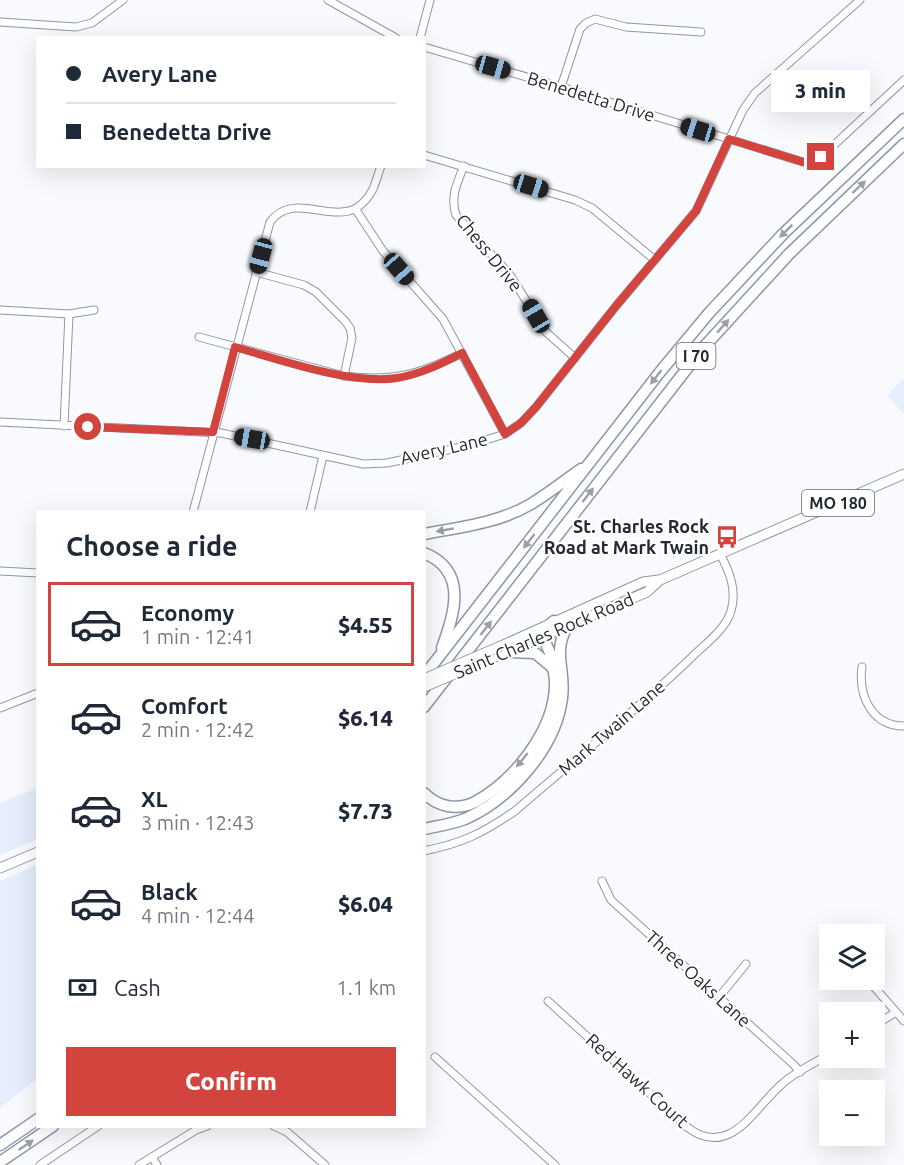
<!DOCTYPE html>
<meta charset="utf-8">
<style>
:root{--surface:#fff;--page:#f2f2f3;--text:#1f2937;--muted:#747a83;--line:#e0e1e3;--accent:#d2443d}
body{margin:0;font-family:Ubuntu,sans-serif;background:var(--page);color:var(--text);height:100vh;display:flex;flex-direction:column;font-size:22px;white-space:nowrap}
*{box-sizing:border-box;margin:0}
p{font-size:20px;color:var(--muted)}
.icon{flex:none;width:33px;height:33px;fill:none;stroke:currentColor;stroke-width:2;stroke-linecap:round;stroke-linejoin:round}
.map{position:relative;flex:1;overflow:hidden}
.panel{position:absolute;left:36px;top:510px;width:390px;height:618px;display:flex;flex-direction:column;background:var(--surface);border-radius:0px;box-shadow:0 6px 24px #0002}
.panel>*{flex:none}
.banner{position:absolute;left:36px;top:36px;width:390px;height:132px;border-radius:0px;box-shadow:0 6px 24px #0002;display:grid;align-content:center;height:132px;padding:0 30px;background:var(--surface)}
.tools{position:absolute;left:819px;top:924px;display:grid;gap:12px}
.tools a{display:grid;place-items:center;width:66px;height:66px;border-radius:0px;background:var(--surface);box-shadow:0 6px 24px #0002;font-size:30px}
.end{position:absolute;width:27px;height:27px;margin:-14px;border:8px solid #d2443d;background:#fff;box-shadow:0 0 0 3px #fff}
.from{border-radius:50%}
.bubble{position:absolute;height:42px;border-radius:0px;background:var(--surface);box-shadow:0 6px 24px #0002;font-size:20px;font-weight:800;line-height:42px;text-align:center}
.car{position:absolute;width:18px;height:36px;margin:-18px -9px;border-radius:8px;box-shadow:0 0 4px 2px #0007;background:linear-gradient(#222 24%,#8ab4d8 0 40%,#222 0 76%,#8ab4d8 0 86%,#222 0)}
.banner b{display:flex;align-items:center;gap:21px;height:57px;font-size:22px}
.banner b+b{border-top:2px solid var(--line)}
.banner i{width:15px;height:15px;background:var(--text)}
ul{padding:0;list-style:none}
li{display:flex;align-items:center;gap:18px;height:84px;margin:0 12px 9px;padding:0 18px;border:3px solid transparent;border-radius:0px}
li div{flex:1}
li b{display:block;font-size:22px}
li em{font-style:normal;font-weight:800}
li.on{border-color:var(--accent)}
li>.icon{width:54px;height:54px;stroke-width:1.5}
h2{padding:0 30px;font-size:27px;line-height:72px}
.pay{display:flex;align-items:center;gap:15px;height:66px;padding:0 30px;font-size:22px}
.pay p{margin-inline-start:auto}
.action{display:flex;gap:12px;margin-top:auto;padding:12px 30px}
.action a{flex:1;height:69px;border-radius:0px;background:var(--accent);color:#fff;font-size:24px;font-weight:800;line-height:69px;text-align:center}
.map>svg:first-child{display:block}
.built{fill:#e6edfc}
.lines{fill:none;stroke-linecap:round;stroke-linejoin:round}
.minor-casing{stroke:#8e97a8;stroke-width:9}
.major-casing{stroke:#8e97a8;stroke-width:11}
.highway-casing{stroke:#8e97a8;stroke-width:13}
.minor{stroke:#fff;stroke-width:7}
.major{stroke:#fff;stroke-width:9}
.highway{stroke:#fff;stroke-width:10}
.major-bridge-casing{stroke:#8e97a8;stroke-width:11;stroke-linecap:butt}
.major-bridge{stroke:#fff;stroke-width:9}
.oneway{fill:#9d9fa2}
.route{stroke:#d2443d;stroke-width:8}
.labels{text-anchor:middle;stroke-width:4.5;stroke-linejoin:round;paint-order:stroke}
.shield{fill:#fff;stroke:#66696e;stroke-width:1.5}
.shield-label{font-size:16px;font-weight:bold;fill:#252930}
.street-label{font-size:18px;fill:#252930;stroke:#fff}
.poi-label{font-size:18px;font-weight:bold;fill:#252930;stroke:#fff;text-anchor:end}
</style>
<div class="map">
<svg width="904" height="1165" viewBox="0 0 904 1165">
<rect width="100%" height="100%" fill="#f8fafe"/>
<g class="built">
<polygon points="904,379 904,414 887,395"/>
<polygon points="37,788 37,839 0,855 0,803"/>
<polygon points="37,865 37,1078 0,1108 0,881"/>
</g>
<g class="lines">
<g class="minor-casing">
<g id="minor">
<polyline points="328,0 396,38"/>
<polyline points="0,22 76,27 92,23 123,0"/>
<polyline points="420,38 430,0"/>
<polyline points="424,47 561,87 803,162 815,160 821,157 904,80"/>
<polyline points="561,87 580,29 586,23 595,19 626,27 701,32"/>
<polyline points="424,155 575,200 592,208 655,260"/>
<path d="M464,166C457,183 450,197 456,215L510,275L546,332L575,358"/>
<polyline points="356,210 383,251 443,319 505,434"/>
<polyline points="256,272 304,285 316,292 345,321 350,328 352,338 344,376"/>
<polyline points="0,310 69,314 94,310"/>
<path d="M199,337L344,376C392,382 419,375 462,353"/>
<polyline points="0,422 221,433 363,464 387,463 466,446 505,434 521,423 536,407 616,306 696,211 743,110 755,93 860,0"/>
<polyline points="64,426 69,314"/>
<path d="M193,512L270,222C299,184 346,241 373,189C376,182 378,174 381,166"/>
<polyline points="310,512 323,456"/>
<polyline points="0,571 38,573"/>
<path d="M862,667C858,696 872,726 904,726"/>
<polyline points="0,708 38,693"/>
<path d="M424,851C463,843 483,833 515,811C574,760 636,711 692,657C705,644 726,629 731,611C737,591 730,572 720,554"/>
<polyline points="602,881 611,900 793,1064 800,1072"/>
<polyline points="868,980 904,1021"/>
<polyline points="719,997 746,964"/>
<path d="M548,1001L687,1127C730,1160 754,1108 782,1084C795,1072 814,1063 830,1054"/>
<polyline points="874,1026 896,1012"/>
<polyline points="435,1057 555,1165"/>
<polyline points="274,1126 287,1132 325,1165"/>
<polyline points="152,1157 157,1165"/>
<polyline points="40,1165 98,1126"/>
<polyline points="139,1165 196,1130 207,1126"/>
</g>
</g>
<g class="major-casing">
<g id="major">
<polyline points="501,646 643,582 659,580"/>
<polyline points="490,659 647,592 660,580 904,474"/>
<polyline points="0,868 38,852"/>
</g>
</g>
<g class="highway-casing">
<g id="highway">
<path d="M424,534C461,527 499,523 531,504C549,493 564,481 581,469"/>
<path d="M424,553C469,571 454,614 442,648"/>
<polyline points="507,652 535,653 553,668"/>
<polyline points="424,676 660,372 709,313 783,234 904,119"/>
<polyline points="424,707 703,348 789,254 904,144"/>
<path d="M424,793C438,807 457,811 475,802C515,780 557,728 555,680C554,671 552,662 550,653C548,648 544,641 544,636C543,629 549,625 554,621"/>
<path d="M424,829C438,826 452,824 465,819C510,799 556,748 562,698C566,670 552,653 567,627"/>
<polyline points="0,1145 38,1119"/>
<polyline points="0,1162 53,1126"/>
</g>
</g>
<use href="#minor" class="minor"/>
<use href="#major" class="major"/>
<use href="#highway" class="highway"/>
<g class="major-bridge-casing">
<g id="major-bridge">
<polyline points="424,679 501,646"/>
<polyline points="424,687 490,659"/>
</g>
</g>
<use href="#major-bridge" class="major-bridge"/>
</g>
<defs><path id="oneway-solid" d="M-6-.8H1V-3.2L6.5 0L1 3.2V.8H-6Z" transform="scale(1.5)"/></defs>
<g class="oneway">
<use href="#oneway-solid" transform="translate(859 187) rotate(-43)"/>
<use href="#oneway-solid" transform="translate(786 231) rotate(135)"/>
<use href="#oneway-solid" transform="translate(723 326) rotate(-49)"/>
<use href="#oneway-solid" transform="translate(656 377) rotate(128)"/>
<use href="#oneway-solid" transform="translate(588 495) rotate(-52)"/>
<use href="#oneway-solid" transform="translate(445 530) rotate(170)"/>
<use href="#oneway-solid" transform="translate(529 541) rotate(128)"/>
<use href="#oneway-solid" transform="translate(486 628) rotate(-52)"/>
<use href="#oneway-solid" transform="translate(522 760) rotate(129)"/>
<use href="#oneway-solid" transform="translate(26 1145) rotate(-34)"/>
</g>
<g class="lines">
<path class="route" d="M88,427L213,432L235,347C281,360 351,385 397,378C421,374 441,364 462,353L505,434L521,423L536,407L616,306L696,211L729,139L803,162L815,160L821,157"/>
</g>
<defs>
<g id="bus-bare" transform="scale(1.8)"><path d="M-5-6H5V4H4V6H2V4H-2V6H-4V4H-5ZM-3.5-4V0h7V-4ZM-3.5 1.2v1.5H-2V1.2ZM2 1.2v1.5H3.5V1.2Z" fill="#d2443d" stroke="#fff" stroke-width="2.5" paint-order="stroke"/></g>
</defs>
<g fill-rule="evenodd">
<use href="#bus-bare" x="727" y="537"/>
</g>
<g class="labels">
<g class="shield">
<rect x="676.5" y="343" width="39" height="26" rx="4.5"/>
<rect x="802" y="490" width="72" height="26" rx="4.5"/>
</g>
<g class="shield-label">
<text x="696" y="362">I 70</text>
<text x="838" y="509">MO 180</text>
</g>
<g class="street-label">
<text transform="translate(591 97) rotate(17)" y="6">Benedetta Drive</text>
<text transform="translate(489 253) rotate(51)" y="6">Chess Drive</text>
<text transform="translate(444 449) rotate(-13)" y="6">Avery Lane</text>
<text transform="translate(544 636) rotate(-23)" y="6">Saint Charles Rock Road</text>
<text transform="translate(612 728) rotate(-41)" y="6">Mark Twain Lane</text>
<text transform="translate(698 979) rotate(42)" y="6">Three Oaks Lane</text>
<text transform="translate(637 1081) rotate(42)" y="6">Red Hawk Court</text>
</g>
<g class="poi-label">
<text x="709" y="533">St. Charles Rock<tspan x="709" dy="21">Road at Mark Twain</tspan></text>
</g>
</g>
</svg>
<div class="tools">
<a><svg class="icon" aria-label="layers" viewBox="0 0 24 24"><path d="M12 4l9 5-9 5-9-5zM3 14l9 5 9-5"/></svg></a>
<a>+</a>
<a>−</a>
</div>
<i class="end from" style="left:88px;top:427px"></i>
<i class="end" style="left:821px;top:157px"></i>
<div class="bubble" style="left:771px;top:70px;width:99px">3 min</div>
<i class="car" style="left:493px;top:67px;rotate:106deg"></i>
<i class="car" style="left:698px;top:130px;rotate:287deg"></i>
<i class="car" style="left:531px;top:186px;rotate:107deg"></i>
<i class="car" style="left:261px;top:256px;rotate:195deg"></i>
<i class="car" style="left:399px;top:269px;rotate:139deg"></i>
<i class="car" style="left:536px;top:316px;rotate:330deg"></i>
<i class="car" style="left:252px;top:439px;rotate:280deg"></i>
<div class="banner">
<b><i class="from"></i>Avery Lane</b>
<b><i></i>Benedetta Drive</b>
</div>
<section class="panel">
<h2>Choose a ride</h2>
<ul>
<li class="on"><svg class="icon" aria-label="car" viewBox="0 0 24 24"><path d="M5 17H2v-5l4-1 3-4h7l3 4 3 1v5h-3M9 17h6M6 11h13"/><circle cx="7" cy="17" r="2"/><circle cx="17" cy="17" r="2"/></svg><div><b>Economy</b><p>1 min · 12:41</p></div><em>$4.55</em></li>
<li><svg class="icon" aria-label="car" viewBox="0 0 24 24"><path d="M5 17H2v-5l4-1 3-4h7l3 4 3 1v5h-3M9 17h6M6 11h13"/><circle cx="7" cy="17" r="2"/><circle cx="17" cy="17" r="2"/></svg><div><b>Comfort</b><p>2 min · 12:42</p></div><em>$6.14</em></li>
<li><svg class="icon" aria-label="car" viewBox="0 0 24 24"><path d="M5 17H2v-5l4-1 3-4h7l3 4 3 1v5h-3M9 17h6M6 11h13"/><circle cx="7" cy="17" r="2"/><circle cx="17" cy="17" r="2"/></svg><div><b>XL</b><p>3 min · 12:43</p></div><em>$7.73</em></li>
<li><svg class="icon" aria-label="car" viewBox="0 0 24 24"><path d="M5 17H2v-5l4-1 3-4h7l3 4 3 1v5h-3M9 17h6M6 11h13"/><circle cx="7" cy="17" r="2"/><circle cx="17" cy="17" r="2"/></svg><div><b>Black</b><p>4 min · 12:44</p></div><em>$6.04</em></li>
</ul>
<div class="pay"><svg class="icon" aria-label="cash" viewBox="0 0 24 24"><path d="M3 7h18v10H3z"/><circle cx="12" cy="12" r="2"/></svg>Cash<p>1.1 km</p></div>
<div class="action"><a>Confirm</a></div>
</section>
</div>
